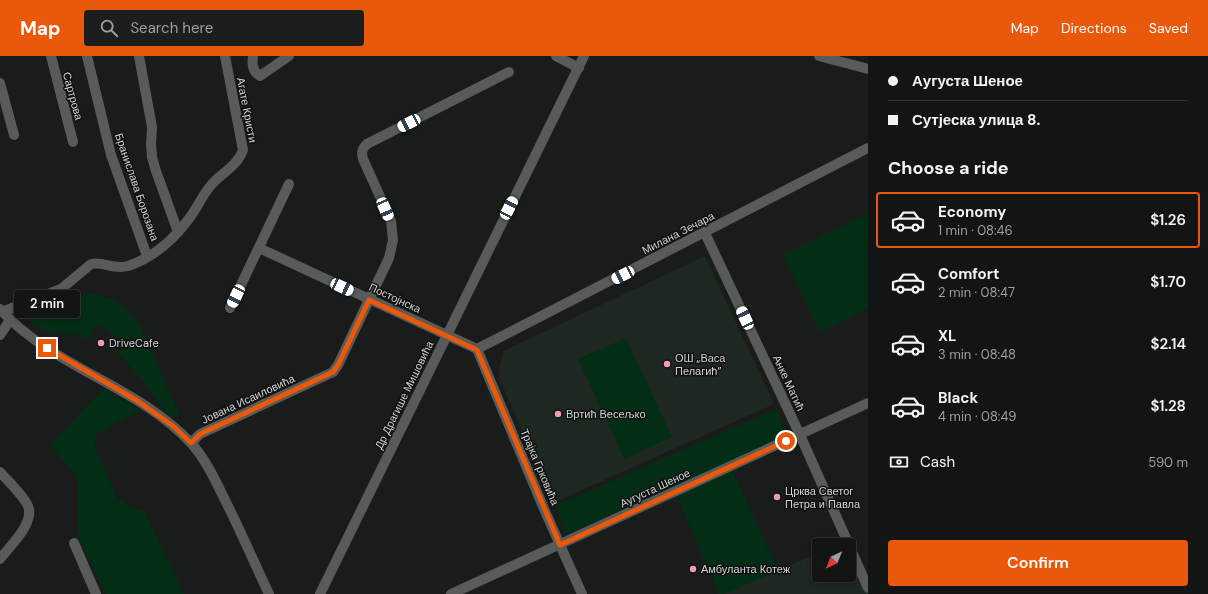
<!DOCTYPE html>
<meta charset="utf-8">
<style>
:root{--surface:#131514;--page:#1c1e1d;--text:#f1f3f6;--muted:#9d9fa0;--line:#323434;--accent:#ea580c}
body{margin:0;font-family:"DM Sans",sans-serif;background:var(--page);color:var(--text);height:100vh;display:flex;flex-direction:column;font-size:15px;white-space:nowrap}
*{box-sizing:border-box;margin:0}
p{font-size:13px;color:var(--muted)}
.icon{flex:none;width:22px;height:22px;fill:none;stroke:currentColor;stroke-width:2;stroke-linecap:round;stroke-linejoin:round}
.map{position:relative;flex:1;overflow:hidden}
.panel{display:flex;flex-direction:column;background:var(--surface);width:340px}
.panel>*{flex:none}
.guide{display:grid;align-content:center;height:88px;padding:0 20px;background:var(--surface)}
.needle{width:26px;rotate:223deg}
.buttons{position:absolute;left:812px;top:482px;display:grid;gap:8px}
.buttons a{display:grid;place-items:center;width:44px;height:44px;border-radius:4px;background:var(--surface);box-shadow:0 2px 6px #0003,0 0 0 1px var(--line);font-size:20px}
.end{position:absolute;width:18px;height:18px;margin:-9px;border:5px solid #ea580c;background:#fff;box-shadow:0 0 0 2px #fff}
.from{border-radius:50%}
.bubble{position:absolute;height:28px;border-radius:4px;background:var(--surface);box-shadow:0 2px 6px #0003,0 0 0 1px var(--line);font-size:13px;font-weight:600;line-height:28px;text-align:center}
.car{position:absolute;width:12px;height:24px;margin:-12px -6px;border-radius:5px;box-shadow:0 0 3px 1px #0007;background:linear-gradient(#fff 24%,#345 0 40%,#fff 0 76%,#345 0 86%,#fff 0)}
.guide b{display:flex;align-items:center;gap:14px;height:38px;font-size:15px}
.guide b+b{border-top:1px solid var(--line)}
.guide i{width:10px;height:10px;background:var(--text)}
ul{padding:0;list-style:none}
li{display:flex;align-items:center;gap:12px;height:56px;margin:0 8px 6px;padding:0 12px;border:2px solid transparent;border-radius:4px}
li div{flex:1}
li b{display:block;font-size:15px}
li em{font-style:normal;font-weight:600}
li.on{border-color:var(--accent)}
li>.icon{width:36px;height:36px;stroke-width:1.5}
h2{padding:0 20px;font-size:18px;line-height:48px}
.pay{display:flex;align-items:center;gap:10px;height:44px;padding:0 20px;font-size:15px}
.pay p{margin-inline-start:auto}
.button{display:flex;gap:8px;margin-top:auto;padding:8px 20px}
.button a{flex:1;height:46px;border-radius:4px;background:var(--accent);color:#fff;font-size:16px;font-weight:600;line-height:46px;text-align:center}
header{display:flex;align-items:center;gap:24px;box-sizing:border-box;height:56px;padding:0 20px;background:var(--accent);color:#fff}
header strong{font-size:19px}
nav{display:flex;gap:22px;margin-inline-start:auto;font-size:14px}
.search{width:280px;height:36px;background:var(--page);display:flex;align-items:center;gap:10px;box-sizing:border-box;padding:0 14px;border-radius:4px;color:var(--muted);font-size:15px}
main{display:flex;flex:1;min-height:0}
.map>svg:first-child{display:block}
.built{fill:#1f2721}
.green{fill:#042d15}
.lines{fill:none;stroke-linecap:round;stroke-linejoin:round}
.minor{stroke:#595b5a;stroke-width:10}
.tertiary{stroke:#595b5a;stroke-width:10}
.route{stroke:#ea580c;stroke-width:5}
.poi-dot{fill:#f29ab0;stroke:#101211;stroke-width:1.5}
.labels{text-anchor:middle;stroke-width:3;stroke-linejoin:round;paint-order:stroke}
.street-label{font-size:11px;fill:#d1d3d2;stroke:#101211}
.poi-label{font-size:11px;fill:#d1d3d2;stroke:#101211;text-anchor:start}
</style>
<header>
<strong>Map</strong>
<div class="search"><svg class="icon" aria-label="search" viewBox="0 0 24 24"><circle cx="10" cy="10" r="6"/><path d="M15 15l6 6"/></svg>Search here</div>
<nav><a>Map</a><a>Directions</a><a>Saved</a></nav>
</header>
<main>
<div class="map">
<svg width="868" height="538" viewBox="0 0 868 538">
<rect width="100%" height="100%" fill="#191c1a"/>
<g class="built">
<polygon points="705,200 774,348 553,447 498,319 503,295"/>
<polygon points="849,489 868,532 868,538 723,538 819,497 819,519 849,519"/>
</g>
<g class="green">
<polygon points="868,157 868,252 820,276 782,199"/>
<path d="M94,238C118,242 127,251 140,270L180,360L172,362L166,357L140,321L118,297L125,285L96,269L88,283L72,278L51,276L35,270L23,258L83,239Z"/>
<polygon points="626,282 672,381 624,403 578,303"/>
<polygon points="104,332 140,355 115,367 97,378 94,390 117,441 127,449 144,455 184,538 106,538 77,479 77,421 50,389"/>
<polygon points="776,353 787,380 567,478 555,450"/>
<polygon points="731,411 778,515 723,538 719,538 675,436"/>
</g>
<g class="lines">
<g class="minor">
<polyline points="51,0 73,86"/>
<polyline points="87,0 111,99 147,200"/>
<polyline points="139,0 152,71 151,88 152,101 156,115 178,176"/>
<path d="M253,0C252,8 252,15 260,20L289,0"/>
<polyline points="556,0 579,12"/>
<polyline points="0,27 14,79"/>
<polyline points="705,177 800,379 849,489"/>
<polyline points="259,192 477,293"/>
<polyline points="230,252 289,128"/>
<path d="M2,256L61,233L91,208C103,205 113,214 128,210C152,202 173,184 188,164C197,153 202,139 212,128C222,117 238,109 243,94L225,0"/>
<polyline points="0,279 10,264"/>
<polyline points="477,293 868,92"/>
<polyline points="477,293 544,453 582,538"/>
<path d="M191,387L200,378L333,316L338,309L389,202L393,184L391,165L363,103C361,96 362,93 367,88L509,16"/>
<path d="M0,416C8,425 23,439 28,450C35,467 10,490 0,503"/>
<polyline points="74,487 96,538"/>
<polyline points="849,489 868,532"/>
<polyline points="451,538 868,347"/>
</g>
<g class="tertiary">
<polyline points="819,0 868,13"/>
<path d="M0,253C53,312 137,329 191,387C204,401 213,419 221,436C238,469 253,504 269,538"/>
<polyline points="320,538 584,0"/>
</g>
</g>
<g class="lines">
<polyline class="route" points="47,292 136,344 173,370 191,387 200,378 333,316 338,309 369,244 477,294 560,489 786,385"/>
</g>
<g class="poi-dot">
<circle cx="101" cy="287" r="4"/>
<circle cx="667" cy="308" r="4"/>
<circle cx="558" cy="358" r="4"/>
<circle cx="777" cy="441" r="4"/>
<circle cx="693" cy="513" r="4"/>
</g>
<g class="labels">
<g class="street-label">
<text transform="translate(73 40) rotate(75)" y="4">Сартрова</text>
<text transform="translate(247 54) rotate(79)" y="4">Агате Кристи</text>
<text transform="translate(137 131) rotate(71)" y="4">Бранислава Борозана</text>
<text transform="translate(678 177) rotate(-27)" y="4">Милана Зечара</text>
<text transform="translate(395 242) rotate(25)" y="4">Постојнска</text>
<text transform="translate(789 327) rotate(65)" y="4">Анке Матић</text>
<text transform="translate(404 339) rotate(-64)" y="4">Др Драгише Мишовића</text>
<text transform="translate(248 343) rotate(-25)" y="4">Јована Исаиловића</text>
<text transform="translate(540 411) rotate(67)" y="4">Трајка Грковића</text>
<text transform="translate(655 432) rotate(-25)" y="4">Аугуста Шеное</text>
</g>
<g class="poi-label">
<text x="109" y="291">DriveCafe</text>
<text x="675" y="306">ОШ „Васа<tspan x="675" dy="13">Пелагић”</tspan></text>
<text x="566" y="362">Вртић Весељко</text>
<text x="785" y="439">Црква Светог<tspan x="785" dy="13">Петра и Павла</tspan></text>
<text x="701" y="517">Амбуланта Котеж</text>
</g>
</g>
</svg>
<div class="buttons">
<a><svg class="needle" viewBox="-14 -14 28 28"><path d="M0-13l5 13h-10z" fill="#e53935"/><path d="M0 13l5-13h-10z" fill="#9d9fa0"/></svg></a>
</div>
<i class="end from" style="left:786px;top:385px"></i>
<i class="end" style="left:47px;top:292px"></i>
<div class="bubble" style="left:14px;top:234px;width:66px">2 min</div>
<i class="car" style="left:409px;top:67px;rotate:243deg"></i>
<i class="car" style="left:509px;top:152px;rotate:27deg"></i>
<i class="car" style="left:385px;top:153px;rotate:156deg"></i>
<i class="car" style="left:623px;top:219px;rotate:243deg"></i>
<i class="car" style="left:342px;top:231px;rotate:115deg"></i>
<i class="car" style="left:236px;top:240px;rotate:206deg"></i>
<i class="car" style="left:745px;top:262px;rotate:335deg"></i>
</div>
<section class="panel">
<div class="guide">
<b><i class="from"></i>Аугуста Шеное</b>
<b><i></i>Сутјеска улица 8.</b>
</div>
<h2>Choose a ride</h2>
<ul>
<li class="on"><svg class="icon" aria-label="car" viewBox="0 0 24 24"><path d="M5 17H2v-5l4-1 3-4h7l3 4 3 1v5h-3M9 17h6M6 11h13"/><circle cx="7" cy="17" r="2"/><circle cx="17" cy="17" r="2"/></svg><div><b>Economy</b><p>1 min · 08:46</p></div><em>$1.26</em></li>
<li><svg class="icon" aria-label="car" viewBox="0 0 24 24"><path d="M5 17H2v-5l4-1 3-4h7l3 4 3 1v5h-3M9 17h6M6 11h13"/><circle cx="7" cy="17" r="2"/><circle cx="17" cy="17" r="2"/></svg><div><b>Comfort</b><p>2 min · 08:47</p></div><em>$1.70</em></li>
<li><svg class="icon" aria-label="car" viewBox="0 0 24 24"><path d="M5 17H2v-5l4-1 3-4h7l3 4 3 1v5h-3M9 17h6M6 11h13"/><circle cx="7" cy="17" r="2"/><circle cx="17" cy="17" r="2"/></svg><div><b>XL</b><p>3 min · 08:48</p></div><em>$2.14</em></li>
<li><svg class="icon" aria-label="car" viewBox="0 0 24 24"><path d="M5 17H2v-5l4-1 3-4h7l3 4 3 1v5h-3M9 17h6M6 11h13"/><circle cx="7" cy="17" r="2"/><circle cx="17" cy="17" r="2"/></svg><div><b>Black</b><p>4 min · 08:49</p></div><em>$1.28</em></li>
</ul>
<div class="pay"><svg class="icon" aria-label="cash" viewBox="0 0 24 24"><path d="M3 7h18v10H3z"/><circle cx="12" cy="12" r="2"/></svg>Cash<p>590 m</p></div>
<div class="button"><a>Confirm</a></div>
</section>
</main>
